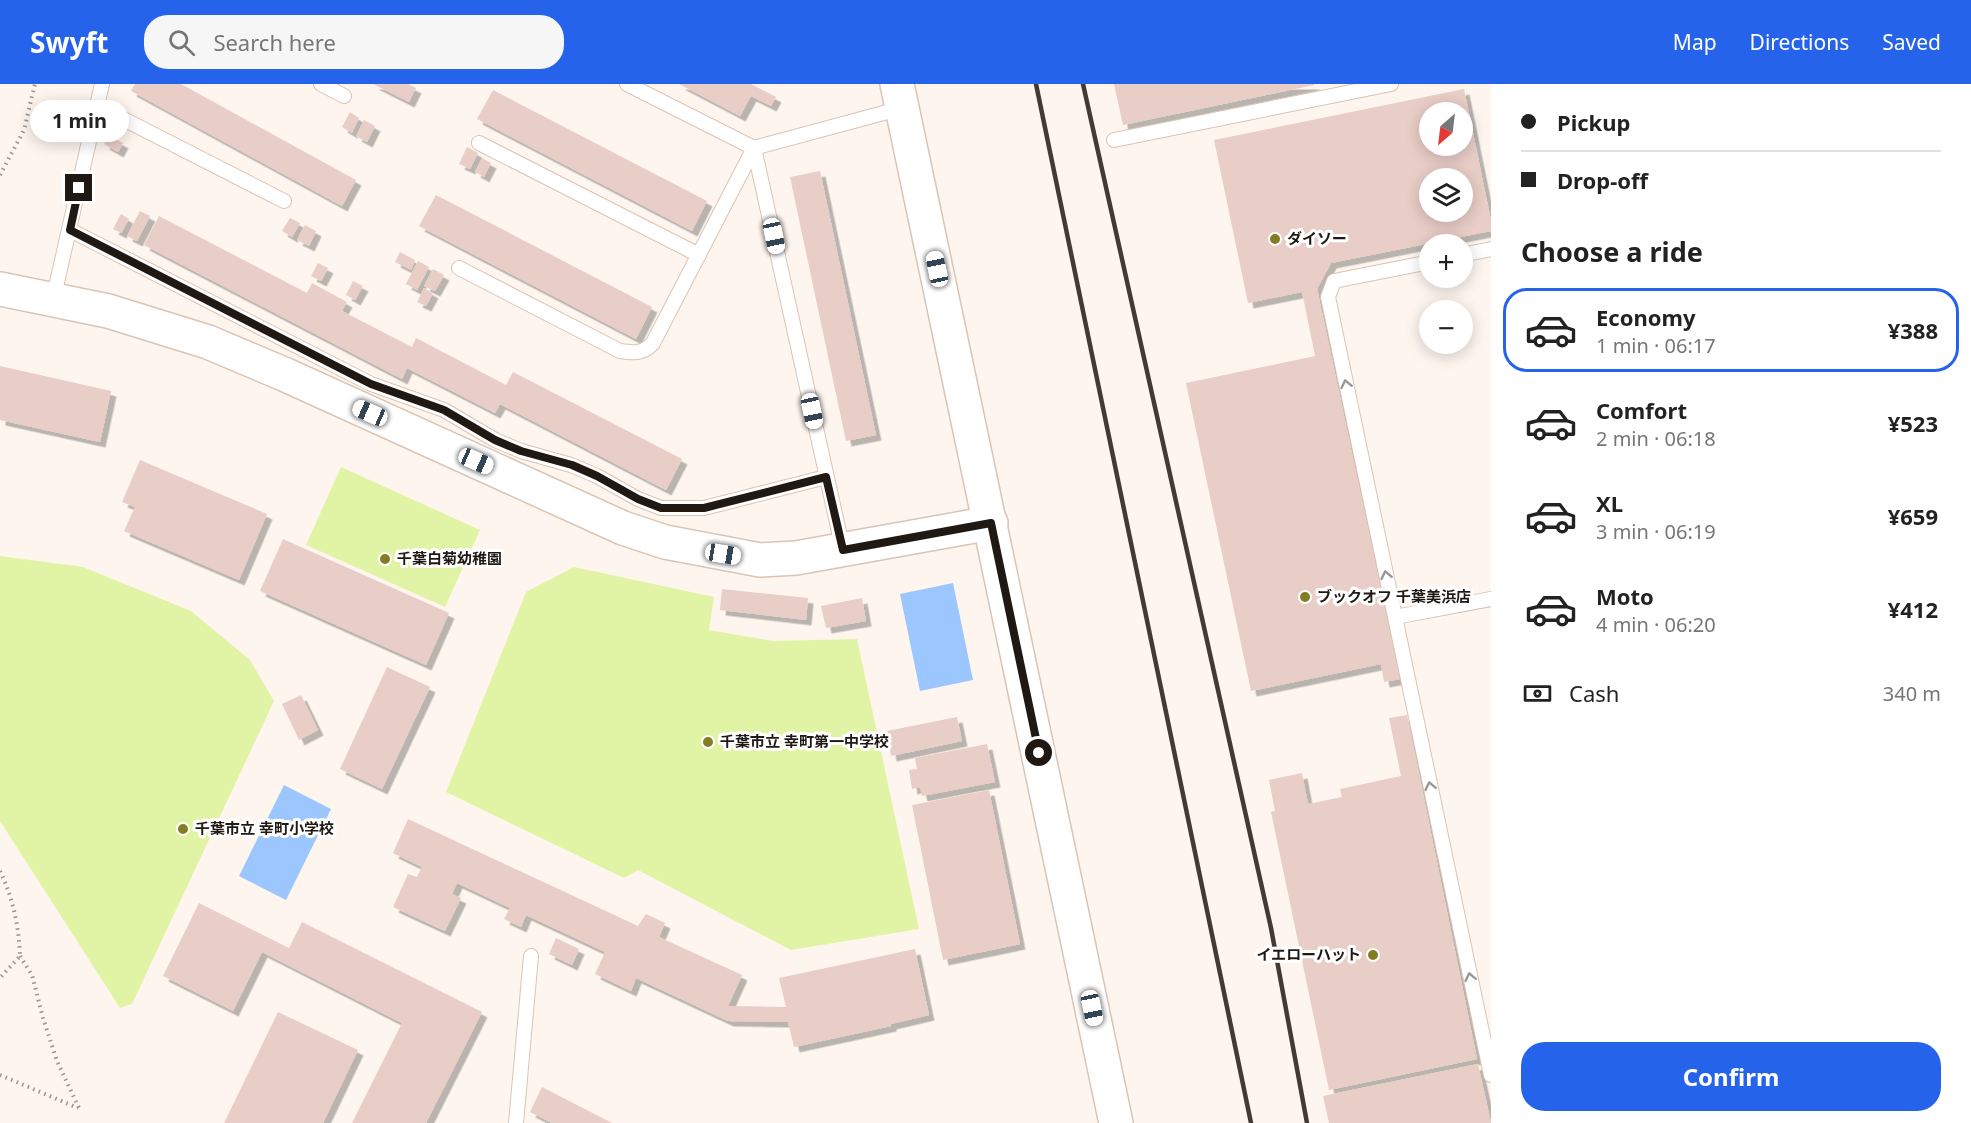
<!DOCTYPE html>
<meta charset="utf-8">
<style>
:root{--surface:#fff;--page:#f6f6f6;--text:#222;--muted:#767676;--line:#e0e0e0;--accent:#2563eb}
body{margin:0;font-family:"Noto Sans","Noto Sans JP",sans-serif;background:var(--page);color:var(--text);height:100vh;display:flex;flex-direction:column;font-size:22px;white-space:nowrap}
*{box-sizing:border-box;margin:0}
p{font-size:20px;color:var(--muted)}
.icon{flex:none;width:33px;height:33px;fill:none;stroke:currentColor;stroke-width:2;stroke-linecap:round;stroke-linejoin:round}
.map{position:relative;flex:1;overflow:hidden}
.details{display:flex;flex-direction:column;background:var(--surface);width:480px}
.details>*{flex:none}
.banner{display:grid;align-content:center;height:132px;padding:0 30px;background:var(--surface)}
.needle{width:39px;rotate:208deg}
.fabs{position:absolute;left:1419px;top:18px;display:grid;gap:12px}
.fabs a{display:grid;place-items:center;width:54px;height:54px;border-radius:50%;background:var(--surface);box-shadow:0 3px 15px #0003;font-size:30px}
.end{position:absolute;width:27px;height:27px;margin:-14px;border:8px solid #201813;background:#fff;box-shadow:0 0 0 3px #fff}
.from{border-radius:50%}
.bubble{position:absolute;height:42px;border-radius:21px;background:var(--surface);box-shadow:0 3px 15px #0003;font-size:20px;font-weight:700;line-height:42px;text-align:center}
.car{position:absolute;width:18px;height:36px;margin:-18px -9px;border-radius:8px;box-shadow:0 0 4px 2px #0007;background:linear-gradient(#fff 24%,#345 0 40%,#fff 0 76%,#345 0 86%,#fff 0)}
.banner b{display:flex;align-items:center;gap:21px;height:57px;font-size:22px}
.banner b+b{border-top:2px solid var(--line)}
.banner i{width:15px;height:15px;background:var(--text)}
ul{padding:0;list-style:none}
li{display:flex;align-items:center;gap:18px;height:84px;margin:0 12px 9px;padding:0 18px;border:3px solid transparent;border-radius:24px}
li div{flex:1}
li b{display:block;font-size:22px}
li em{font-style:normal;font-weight:700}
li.on{border-color:var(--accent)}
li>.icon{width:54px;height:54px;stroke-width:1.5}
h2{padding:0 30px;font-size:27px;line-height:72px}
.pay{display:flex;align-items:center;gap:15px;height:66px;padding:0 30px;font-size:22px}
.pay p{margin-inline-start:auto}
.cta{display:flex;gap:12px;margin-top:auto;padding:12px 30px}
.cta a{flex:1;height:69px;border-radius:24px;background:var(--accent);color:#fff;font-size:24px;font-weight:700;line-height:69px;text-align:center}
header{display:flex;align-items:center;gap:36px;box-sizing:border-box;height:84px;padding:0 30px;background:var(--accent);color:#fff}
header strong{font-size:28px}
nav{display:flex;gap:33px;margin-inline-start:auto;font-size:21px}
.search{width:420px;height:54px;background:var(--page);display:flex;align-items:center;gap:15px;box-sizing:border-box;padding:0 21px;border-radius:24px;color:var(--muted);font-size:22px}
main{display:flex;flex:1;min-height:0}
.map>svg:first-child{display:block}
.park{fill:#e1f4a5}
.water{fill:#9bc7fe}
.building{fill:#e9cdc7;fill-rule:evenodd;filter:url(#shadow)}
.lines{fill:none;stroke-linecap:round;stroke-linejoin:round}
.lane-casing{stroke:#dac4b4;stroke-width:16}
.secondary-casing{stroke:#dac4b4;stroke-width:36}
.path{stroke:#9b938d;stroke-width:4;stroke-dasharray:1.5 4.5;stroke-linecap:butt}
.lane{stroke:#fff;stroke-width:14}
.secondary{stroke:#fff;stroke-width:33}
.rail{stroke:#433a35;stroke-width:4.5}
.oneway{stroke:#9b9795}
.route{stroke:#201813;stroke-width:8}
.poi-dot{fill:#847c23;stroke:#fff;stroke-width:2}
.labels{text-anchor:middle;stroke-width:6;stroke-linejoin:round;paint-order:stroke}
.poi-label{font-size:15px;font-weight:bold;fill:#201813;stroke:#fff;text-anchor:start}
</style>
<header>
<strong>Swyft</strong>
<div class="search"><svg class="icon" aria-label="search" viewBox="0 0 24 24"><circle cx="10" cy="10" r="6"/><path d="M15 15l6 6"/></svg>Search here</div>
<nav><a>Map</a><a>Directions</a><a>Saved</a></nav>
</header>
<main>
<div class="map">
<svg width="1491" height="1039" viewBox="0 0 1491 1039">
<defs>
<filter id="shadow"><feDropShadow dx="5.5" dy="5.5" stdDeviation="0" flood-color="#0004"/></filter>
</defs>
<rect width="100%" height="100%" fill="#fef5ef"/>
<g class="park">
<polygon points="341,383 480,446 445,523 306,461"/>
<polygon points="0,472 83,483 191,527 250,576 274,617 132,920 120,924 0,737"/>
<polygon points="574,483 714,513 709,546 773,557 857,555 919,845 791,866 638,786 624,794 446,708 526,508"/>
</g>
<g class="water">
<polygon points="953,499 973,596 920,607 900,510"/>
<polygon points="284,701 331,725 286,816 239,792"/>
</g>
<g class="building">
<polygon points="135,0 181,0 356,96 342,122 131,7"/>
<polygon points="373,0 408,0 416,4 409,18"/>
<polygon points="679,0 751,0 776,13 771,22 751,12 740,32"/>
<polygon points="1114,0 1314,0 1314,1 1123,41"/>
<path d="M1464,5L1491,137V147L1331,179L1317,205L1400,595L1384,598L1381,580L1251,607L1186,299L1315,272L1302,208L1248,219L1214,56ZM1430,28H1462V62H1430ZM1430,94H1462V128H1430Z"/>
<polygon points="493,6 707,117 692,147 477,35"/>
<polygon points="350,28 359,34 352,49 342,43"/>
<polygon points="364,36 375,42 367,58 356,52"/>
<polygon points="108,51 123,59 118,68 104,60"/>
<polygon points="467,63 478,69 470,85 459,80"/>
<polygon points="482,74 491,79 484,93 475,88"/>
<polygon points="820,87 876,351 846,357 790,93"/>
<polygon points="436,111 652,223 636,255 419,142"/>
<polygon points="140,127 150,132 137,157 127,152"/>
<polygon points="121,130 129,135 121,149 113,145"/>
<polygon points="159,132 307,209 312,199 347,218 342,227 412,263 416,254 506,301 513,288 682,375 666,406 500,320 495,329 407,284 402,295 144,161"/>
<polygon points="290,134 300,139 292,153 282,147"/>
<polygon points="305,141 316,147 309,162 297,156"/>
<polygon points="400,168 415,176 411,186 395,178"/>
<polygon points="418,177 429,183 417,206 406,200"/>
<polygon points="318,179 328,184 321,197 311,192"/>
<polygon points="433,185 444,191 435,207 424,202"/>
<polygon points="353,197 363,202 355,216 346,211"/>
<polygon points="424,204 433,209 426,222 417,218"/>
<polygon points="0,282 111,307 100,358 0,336"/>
<polygon points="140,376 267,430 239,496 124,447 135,423 122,418"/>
<polygon points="283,455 449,529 426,581 260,507"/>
<polygon points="722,505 808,514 806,536 720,526"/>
<polygon points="862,514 866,537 826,544 821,522"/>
<polygon points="387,583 430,603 382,705 340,685"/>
<polygon points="301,611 318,646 299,656 282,620"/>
<polygon points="1407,631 1477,975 1329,1006 1271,728 1275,727 1269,696 1302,689 1308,720 1342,713 1340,705 1401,692 1389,634"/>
<polygon points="957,633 962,657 891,672 887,647"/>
<polygon points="987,660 995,698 922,712 920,703 912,705 909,686 917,685 915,674"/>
<polygon points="989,706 1020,860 943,876 912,721"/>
<polygon points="408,735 638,842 646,830 665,839 659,853 742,891 728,922 786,923 779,894 915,865 929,931 891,940 891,942 794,963 788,938 728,937 636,894 631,907 595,890 605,868 526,831 521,843 504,835 510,824 457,799 452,810 461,814 445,847 393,823 408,790 417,793 422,783 393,769"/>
<polygon points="199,819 289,864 302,838 482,928 426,1039 352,1039 402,939 262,868 233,927 163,892"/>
<polygon points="556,854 579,865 572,881 549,870"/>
<polygon points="278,928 358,966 323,1039 224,1039"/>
<polygon points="1478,980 1491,1039 1329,1039 1323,1012"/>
<polygon points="542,1003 612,1039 552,1039 530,1028"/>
</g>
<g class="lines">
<g class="lane-casing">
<g id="lane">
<polyline points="321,0 344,12"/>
<polyline points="627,0 754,64 843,466"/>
<polyline points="96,21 284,117"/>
<polyline points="1114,56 1391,0"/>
<polyline points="479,59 699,171"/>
<polyline points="70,146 371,300 444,326 495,356 521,367 571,381 597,392 638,415 661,424 704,424 826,393"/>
<polyline points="1462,171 1491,165"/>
<polyline points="1430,178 1334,197 1328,213 1491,991"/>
<path d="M459,184L620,267C634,269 643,270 653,259L754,64L902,24"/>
<polyline points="53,216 102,0"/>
<polyline points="1395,533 1491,515"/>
<polyline points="516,1039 531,872"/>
</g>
</g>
<g class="secondary-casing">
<g id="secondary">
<polyline points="897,0 1116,1039"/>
<polyline points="0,205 108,227 208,258 286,291 623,444 665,458 760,476 796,474 991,439"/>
</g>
</g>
<g class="path">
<polyline points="0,91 24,46 35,0"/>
<path d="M0,787C13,814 19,843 20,872L0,894"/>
<polyline points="20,872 32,891 43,934 57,977 79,1024"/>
<polyline points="0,991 78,1024"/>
</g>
<use href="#lane" class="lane"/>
<use href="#secondary" class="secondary"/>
<g class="rail">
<polyline points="1036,0 1251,1039"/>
<polyline points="1083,0 1271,844 1307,1039"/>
</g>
</g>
<defs><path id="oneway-chevron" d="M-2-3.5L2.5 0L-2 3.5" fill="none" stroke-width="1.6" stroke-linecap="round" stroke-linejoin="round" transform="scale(1.5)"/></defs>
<g class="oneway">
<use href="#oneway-chevron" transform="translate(1346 300) rotate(-102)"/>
<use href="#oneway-chevron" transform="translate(1386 491) rotate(-102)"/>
<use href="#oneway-chevron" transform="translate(1430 702) rotate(-102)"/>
<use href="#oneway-chevron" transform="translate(1470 893) rotate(-102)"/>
</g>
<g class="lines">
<polyline class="route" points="79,104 70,146 371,300 444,326 495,356 521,367 572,381 597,392 638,415 661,424 704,424 826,393 843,466 991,439 1039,669"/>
</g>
<g class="poi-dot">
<circle cx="1275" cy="155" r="6"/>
<circle cx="385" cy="475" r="6"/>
<circle cx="1305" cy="513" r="6"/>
<circle cx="708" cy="658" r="6"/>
<circle cx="183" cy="745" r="6"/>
<circle cx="1373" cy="871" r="6"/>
</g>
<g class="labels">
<g class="poi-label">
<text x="1287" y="160">ダイソー</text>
<text x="397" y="480">千葉白菊幼稚園</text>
<text x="1317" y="518">ブックオフ 千葉美浜店</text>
<text x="720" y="663">千葉市立 幸町第一中学校</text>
<text x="195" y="750">千葉市立 幸町小学校</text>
<text x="1361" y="876" text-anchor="end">イエローハット</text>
</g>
</g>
</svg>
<div class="fabs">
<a><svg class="needle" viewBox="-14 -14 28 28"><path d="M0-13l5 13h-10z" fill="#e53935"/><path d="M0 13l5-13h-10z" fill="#767676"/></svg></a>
<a><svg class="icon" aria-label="layers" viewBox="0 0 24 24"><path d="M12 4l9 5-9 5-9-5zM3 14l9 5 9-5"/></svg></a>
<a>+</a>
<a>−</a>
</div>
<i class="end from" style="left:1039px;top:669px"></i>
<i class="end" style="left:79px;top:104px"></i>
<div class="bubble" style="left:30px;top:16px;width:99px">1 min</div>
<i class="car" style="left:774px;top:152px;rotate:168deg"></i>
<i class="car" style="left:937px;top:185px;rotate:348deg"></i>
<i class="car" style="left:812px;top:327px;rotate:168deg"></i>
<i class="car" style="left:370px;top:329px;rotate:294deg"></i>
<i class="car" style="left:476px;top:377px;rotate:114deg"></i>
<i class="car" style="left:723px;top:470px;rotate:99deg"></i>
<i class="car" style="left:1092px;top:924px;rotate:168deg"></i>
</div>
<section class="details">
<div class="banner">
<b><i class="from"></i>Pickup</b>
<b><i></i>Drop-off</b>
</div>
<h2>Choose a ride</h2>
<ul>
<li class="on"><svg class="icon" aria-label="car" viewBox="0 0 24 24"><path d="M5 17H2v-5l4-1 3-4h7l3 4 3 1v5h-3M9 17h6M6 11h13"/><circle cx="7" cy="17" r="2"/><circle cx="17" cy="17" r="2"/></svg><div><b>Economy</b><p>1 min · 06:17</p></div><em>¥388</em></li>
<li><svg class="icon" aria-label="car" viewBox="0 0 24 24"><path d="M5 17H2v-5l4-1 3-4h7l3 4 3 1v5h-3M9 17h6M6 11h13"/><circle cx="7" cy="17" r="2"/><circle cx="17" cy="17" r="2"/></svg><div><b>Comfort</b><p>2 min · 06:18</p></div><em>¥523</em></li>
<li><svg class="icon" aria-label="car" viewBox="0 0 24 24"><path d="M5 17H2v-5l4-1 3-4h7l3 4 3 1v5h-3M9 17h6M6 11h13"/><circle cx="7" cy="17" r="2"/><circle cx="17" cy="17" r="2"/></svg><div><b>XL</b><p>3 min · 06:19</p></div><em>¥659</em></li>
<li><svg class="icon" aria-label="car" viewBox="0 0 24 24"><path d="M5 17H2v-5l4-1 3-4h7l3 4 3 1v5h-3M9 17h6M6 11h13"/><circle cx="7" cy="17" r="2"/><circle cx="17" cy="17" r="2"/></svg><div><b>Moto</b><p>4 min · 06:20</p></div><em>¥412</em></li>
</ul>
<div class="pay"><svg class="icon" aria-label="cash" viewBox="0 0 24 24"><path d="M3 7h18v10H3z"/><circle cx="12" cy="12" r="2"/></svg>Cash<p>340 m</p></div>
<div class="cta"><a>Confirm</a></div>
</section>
</main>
